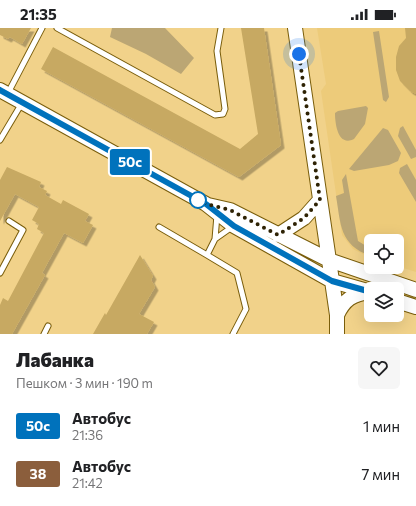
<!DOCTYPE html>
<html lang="ru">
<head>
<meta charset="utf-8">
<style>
	body { margin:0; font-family:Commissioner,sans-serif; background:#f6f6f6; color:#202124; height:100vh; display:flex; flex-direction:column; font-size:15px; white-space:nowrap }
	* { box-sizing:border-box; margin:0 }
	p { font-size:13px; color:#757577 }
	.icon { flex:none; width:22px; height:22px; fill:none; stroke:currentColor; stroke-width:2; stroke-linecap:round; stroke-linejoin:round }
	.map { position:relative; height:306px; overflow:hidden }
	.drawer { display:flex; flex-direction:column; background:#fff; flex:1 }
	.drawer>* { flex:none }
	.badge { padding:0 8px; border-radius:3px; font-size:14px; line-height:26px }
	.controls { position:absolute; left:364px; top:206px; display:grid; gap:8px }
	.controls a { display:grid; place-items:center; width:40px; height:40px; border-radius:6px; background:#fff; box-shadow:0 4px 16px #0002; font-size:20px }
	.you { position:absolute; width:20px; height:20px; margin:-10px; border:3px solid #fff; border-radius:50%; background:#1a73e8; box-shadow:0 0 0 6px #1a73e833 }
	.map>.badge { position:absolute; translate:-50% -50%; box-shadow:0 0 0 2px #fff }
	.round { display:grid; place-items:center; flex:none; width:42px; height:42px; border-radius:6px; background:#f6f6f6 }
	.head { display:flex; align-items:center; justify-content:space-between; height:68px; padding:0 16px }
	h1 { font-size:19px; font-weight:800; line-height:30px }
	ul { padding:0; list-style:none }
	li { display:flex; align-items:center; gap:12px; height:48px; padding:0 16px }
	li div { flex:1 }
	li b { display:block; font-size:15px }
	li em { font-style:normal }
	li .badge { min-width:44px; font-weight:700; text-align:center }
	.status { display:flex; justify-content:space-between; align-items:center; height:28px; padding:0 20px; background:#fff; direction:ltr }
	.status svg { height:11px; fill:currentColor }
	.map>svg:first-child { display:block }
	.built { fill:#edcb7a }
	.green { fill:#bba674 }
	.building { fill:#c7a962; filter:url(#shadow) }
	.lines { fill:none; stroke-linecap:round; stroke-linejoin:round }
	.lane-casing { stroke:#795d0b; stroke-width:7 }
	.secondary-casing { stroke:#795d0b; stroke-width:16 }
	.lane { stroke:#fff; stroke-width:5 }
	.secondary { stroke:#fff; stroke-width:14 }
	.line-casing { stroke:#fff; stroke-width:9 }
	.line { stroke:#0072bc; stroke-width:6 }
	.walk { stroke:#2e2204; stroke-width:4; stroke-dasharray:0 7.2 }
	.stop-dot { fill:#fff; stroke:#0072bc; stroke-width:2 }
</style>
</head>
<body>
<div class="status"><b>21:35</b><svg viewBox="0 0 49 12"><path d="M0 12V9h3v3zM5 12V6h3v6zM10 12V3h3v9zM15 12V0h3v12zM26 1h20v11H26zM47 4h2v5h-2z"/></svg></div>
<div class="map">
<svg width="416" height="306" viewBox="0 0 416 306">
	<defs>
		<filter id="shadow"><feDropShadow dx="3.5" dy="3.5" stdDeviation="0" flood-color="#0004"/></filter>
	</defs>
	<rect width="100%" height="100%" fill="#f1d28a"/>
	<!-- built -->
	<path class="built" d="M317,0h99v244l-19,-6v-25h-26v17l-18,-9 -11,-14 -21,-144 5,-7z"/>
	<!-- green -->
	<path class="green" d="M112,0h53l29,30 -13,16 -35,-20 -36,-17z
		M379,3l10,66 -3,5 -3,-2 -10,-68z
		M366,78l2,2 -3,16 -11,15c-16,8 -19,-15 -19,-26l3,-2z
		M403,98l13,24v7l-5,2 -13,-23 2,-8z
		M383,100l5,2 13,23 -3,8 -9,4 -35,6 -5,-2z
		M407,136l9,16v22l-17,-29 1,-5z
		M346,146l12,67 13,8v7c-32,-11 -30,-32 -35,-60l8,-3 -2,-13z"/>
	<!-- building -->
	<path class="building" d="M0,0h31l-9,16 -12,-7 -2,2 -8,-4z
		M241,0h23l17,117 -42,32 -198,-108 12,-22 187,102 18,-15z
		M405,0h11v66l-6,-3 -10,-10 -4,-11v-13l3,-11 7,-8z
		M7,139l34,15 -2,5 8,4 -2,4 16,9 2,-4 26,14 -4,7 8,4 -10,18 -19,-10 -22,40 3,2 -33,59h-12v-29l3,-7 5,3 36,-68 -7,-4 2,-5 -7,-4 7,-13 -24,-13 -15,27v-41z
		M140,227l13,21 -2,4 4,7 -16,27 15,8 -7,12h-54l12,-21 1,2z"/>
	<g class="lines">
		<!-- lane casing -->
		<g class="lane-casing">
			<path id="lane" d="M57,0l158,87 8,-1 2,-5 -8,-58 4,-23
				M8,65l34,-65
				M0,112l22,-37
				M217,187l-2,24 -8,16 30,18 9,36 -13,25
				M159,199l48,28
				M215,211l17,-12
				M0,245l23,-43 -14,-9
				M44,306l4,-8"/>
		</g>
		<!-- secondary casing -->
		<g class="secondary-casing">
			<path id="secondary" d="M295,0l42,287v19
				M0,62l206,114 28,22 98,55 39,11
				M208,177l22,5 99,50 87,30
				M278,207l26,-17 16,-18
				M397,273l19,6
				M337,287c7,-15 15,-21 33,-23"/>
		</g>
		<!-- lane -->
		<use href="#lane" class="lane"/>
		<!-- secondary -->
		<use href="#secondary" class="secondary"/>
	</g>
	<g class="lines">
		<!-- line casing -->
		<g class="line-casing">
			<path id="line" d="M0,62l206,114 28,22 98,55 39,11"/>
		</g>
		<!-- line -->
		<use href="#line" class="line"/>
		<!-- walk -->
		<path class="walk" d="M198,172l8,4 24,6 48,25 26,-17 16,-18 -21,-146"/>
	</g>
	<!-- markers -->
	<circle class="stop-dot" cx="198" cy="172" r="8"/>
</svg>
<div class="controls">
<a><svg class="icon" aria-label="locate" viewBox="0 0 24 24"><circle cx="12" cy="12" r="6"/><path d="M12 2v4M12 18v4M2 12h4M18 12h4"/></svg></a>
<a><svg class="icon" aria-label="layers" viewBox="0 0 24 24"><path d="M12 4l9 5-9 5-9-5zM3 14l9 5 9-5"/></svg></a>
</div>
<div class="you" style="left:299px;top:26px"></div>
<b class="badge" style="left:130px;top:134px;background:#0072bc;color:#fff">50с</b>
</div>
<section class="drawer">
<div class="head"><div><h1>Лабанка</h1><p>Пешком · 3 мин · 190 m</p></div><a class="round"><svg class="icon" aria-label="heart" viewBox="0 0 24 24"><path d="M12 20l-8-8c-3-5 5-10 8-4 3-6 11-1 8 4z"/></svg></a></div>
<ul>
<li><span class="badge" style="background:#0072bc;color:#fff">50с</span><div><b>Автобус</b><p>21:36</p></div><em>1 мин</em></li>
<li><span class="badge" style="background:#8b5e3c;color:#fff">38</span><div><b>Автобус</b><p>21:42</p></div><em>7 мин</em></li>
</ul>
</section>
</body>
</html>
